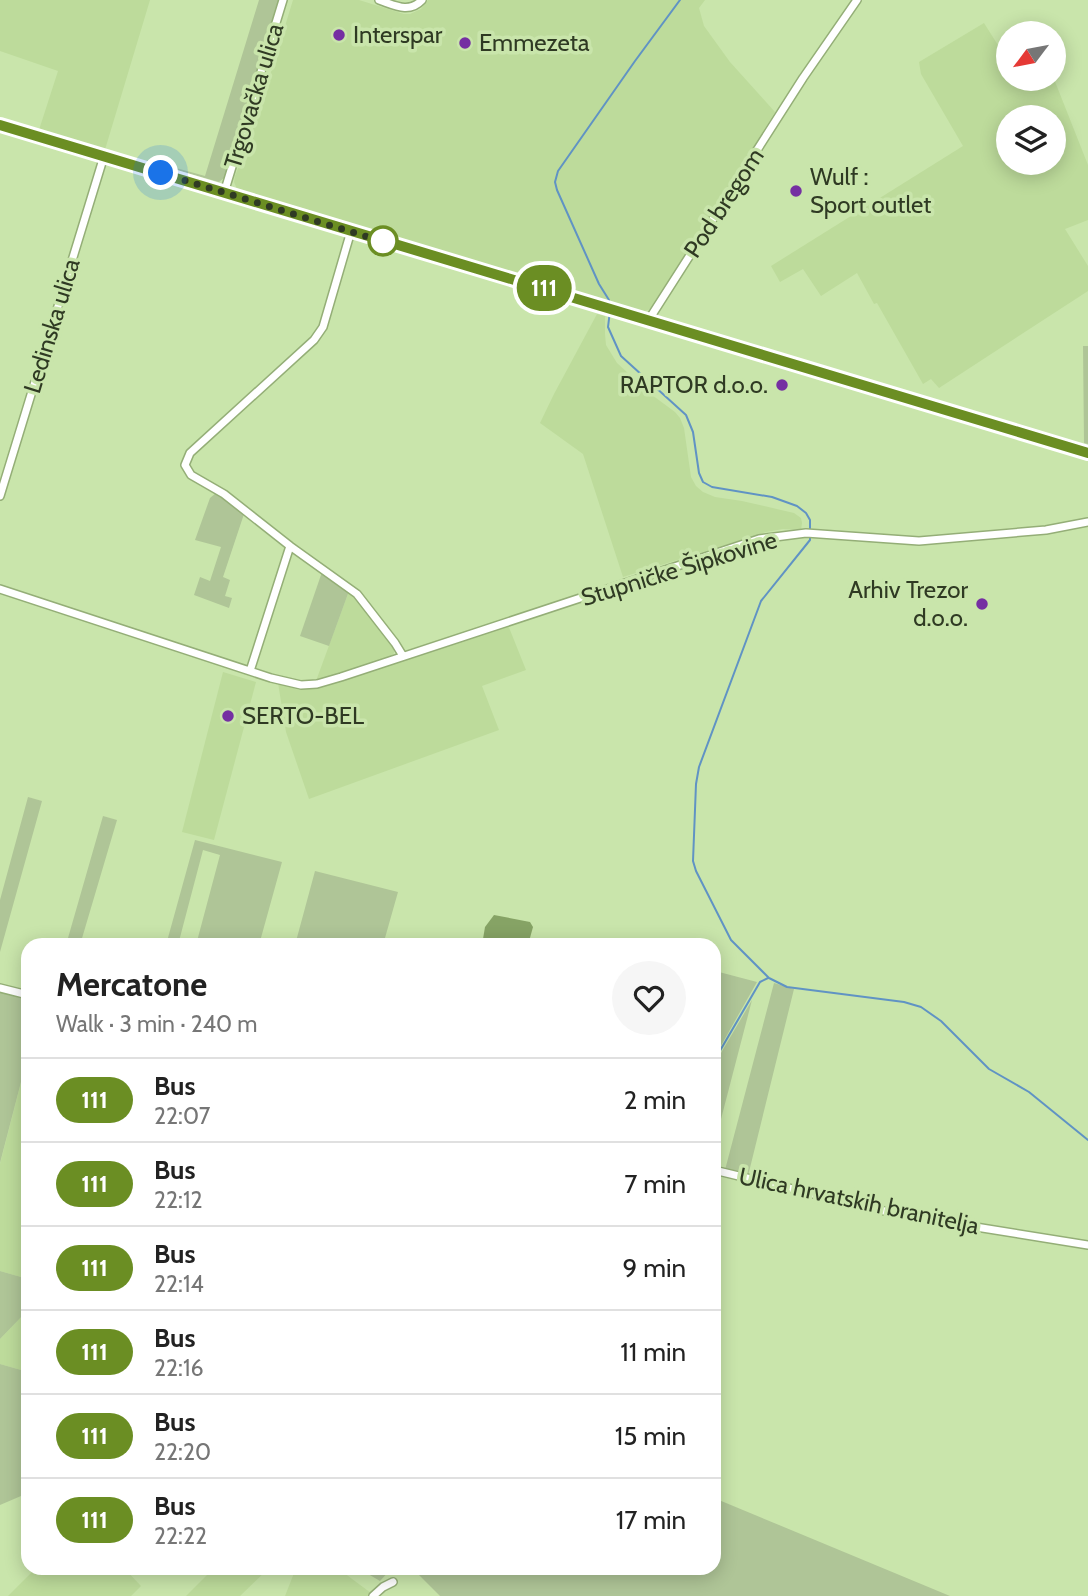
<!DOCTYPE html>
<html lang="en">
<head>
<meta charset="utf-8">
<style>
	body { margin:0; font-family:Cabin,sans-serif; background:#f6f6f6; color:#222; height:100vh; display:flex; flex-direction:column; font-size:26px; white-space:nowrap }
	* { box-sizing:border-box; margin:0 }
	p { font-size:23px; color:#767676 }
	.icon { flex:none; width:38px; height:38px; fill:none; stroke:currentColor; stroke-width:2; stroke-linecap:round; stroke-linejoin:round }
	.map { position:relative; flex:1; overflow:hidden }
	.side { position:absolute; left:21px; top:938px; width:700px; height:637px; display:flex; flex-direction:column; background:#fff; border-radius:21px; box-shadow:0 4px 18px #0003 }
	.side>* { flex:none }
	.badge { padding:0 14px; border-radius:23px; font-size:24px; line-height:46px }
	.needle { width:46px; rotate:238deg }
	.buttons { position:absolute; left:996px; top:21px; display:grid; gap:14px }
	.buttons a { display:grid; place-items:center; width:70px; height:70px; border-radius:50%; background:#fff; box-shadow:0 4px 18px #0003; font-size:35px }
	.you { position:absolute; width:35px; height:35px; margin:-18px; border:5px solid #fff; border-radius:50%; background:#1a73e8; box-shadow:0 0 0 10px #1a73e833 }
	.map>.badge { position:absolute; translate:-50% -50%; box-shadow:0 0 0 4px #fff }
	.round { display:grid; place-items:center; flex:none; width:74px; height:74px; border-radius:37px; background:#f6f6f6 }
	.overview { display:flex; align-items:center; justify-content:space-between; height:119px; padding:0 35px }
	h1 { font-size:33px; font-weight:800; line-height:52px }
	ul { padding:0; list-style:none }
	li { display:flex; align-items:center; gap:21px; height:84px; padding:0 35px; border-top:2px solid #e0e0e0 }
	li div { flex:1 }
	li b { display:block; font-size:26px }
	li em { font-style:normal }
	li .badge { min-width:77px; font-weight:700; text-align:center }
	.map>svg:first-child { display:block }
	.built { fill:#bddb9b; fill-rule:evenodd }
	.green { fill:#afc597 }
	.forest { fill:#86a365 }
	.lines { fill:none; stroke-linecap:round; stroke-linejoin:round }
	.stream { stroke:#6093c4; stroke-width:2 }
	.minor-casing { stroke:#94ae77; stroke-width:10 }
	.minor { stroke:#fff; stroke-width:7 }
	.line-casing { stroke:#fff; stroke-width:16 }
	.line { stroke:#6b8e23; stroke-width:10 }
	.walk { stroke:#2f3a23; stroke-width:7; stroke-dasharray:0 12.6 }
	.poi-dot { fill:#752fa2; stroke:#c9e5ab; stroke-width:2.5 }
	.stop-dot { fill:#fff; stroke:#6b8e23; stroke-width:3.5 }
	.labels { text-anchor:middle; stroke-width:7; stroke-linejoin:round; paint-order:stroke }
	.poi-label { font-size:24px; fill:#2f3a23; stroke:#c9e5ab; text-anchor:start }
	.street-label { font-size:24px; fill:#2f3a23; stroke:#c9e5ab }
</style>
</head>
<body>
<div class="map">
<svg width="1088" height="1596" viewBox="0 0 1088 1596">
	<rect width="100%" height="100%" fill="#c9e5ab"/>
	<!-- built -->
	<path class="built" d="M0,0h150l-46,153 -66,-20 20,-62 -58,-20z
		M293,0h66l45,14h6l11,-5 7,-9h277l-6,8 5,18 26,36 45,50 -123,196 -4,2 -10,3 -187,-56 -85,-28 -34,-8 -26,-12 -29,-5 -34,-11 -6,-4 -3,-7 1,-6 21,-55z
		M984,23l24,38v18h12l2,3 32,-3 34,86v55l-23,9 23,37v25l-149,97 -8,-9 -8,5 -46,-81 -3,1 -17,-31 -36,23 -18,-27 -23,13 -9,-16 192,-120 -42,-72 -2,-12zM1008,117h46v46h-46z
		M597,314l8,2v18l1,11 11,18 35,32 23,17 5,6 4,10 7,49 5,9 7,6 12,5 27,4 52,12 7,5 1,5 -1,7 -18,-1 -17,3 -143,45 -40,-123 -43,-31 14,-29z
		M349,591l13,12 32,45v5l-3,3 -75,25z
		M508,625l18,45 -44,16 17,44 -190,69 -23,-67 -8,-49 21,7 32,-6z
		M223,672l33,10 -42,158 -32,-8z
		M28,1055v224l-28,-8v-107z
		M28,1310v62l-28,-8v-25z
		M36,1568h88l17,18 -10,10h-123z
		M214,1568h55l-29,28h-54z
		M296,1568h39l5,2 31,23 -2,3h-84z"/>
	<!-- green -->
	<path class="green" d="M259,0h21l-56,178 -5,4 -71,-20 -1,-2 58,16z
		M1083,346h5v98l-4,-1z
		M216,493h2l26,21 -21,63 7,3 -5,16 7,2 -3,10 -35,-13 6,-18 10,4 11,-34 -26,-7 15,-42z
		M322,572l27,19 -20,55 -29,-10z
		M28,797l14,4 -42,151v-52z
		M103,816l14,4 -37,125h-14z
		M195,840l87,22 -23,83h-63l24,-90 -17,-5 -25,95h-12z
		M315,871l83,21 -15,53h-88z
		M719,972l38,10 -43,76v-73z
		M774,983l20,6 -46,187 -23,-6z
		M0,991l28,7v57l-28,108z
		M752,1000l-38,146v-81z
		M0,1271l28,8v31l-28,29z
		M0,1364l28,8v121l-28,12z
		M714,1498l236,98h-510l-28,-28h302z
		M358,1568h34l-12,13z"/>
	<!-- forest -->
	<path class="forest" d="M494,915l36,7 3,5 -5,18h-46l3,-18z"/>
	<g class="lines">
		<!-- stream -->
		<path class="stream" d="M609,305v-5l-10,-16 -42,-94 -2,-8 3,-11 77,-110 45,-61
			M610,311l-2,16 13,29 65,59 7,17 6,41 4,9 9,5 60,10 25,9 9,7 4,7v11
			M810,537v3l-49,61 -62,166 -3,17 -3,77 3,10 35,69 38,38 18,9 117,15 17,5 20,14 48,48 40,23 59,48
			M714,1061l46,-79 8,-4"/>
		<!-- minor casing -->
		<g class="minor-casing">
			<path id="minor" d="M379,0c15,5 30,14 43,0
				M0,125l1088,328
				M224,193l59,-193
				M648,321l155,-243 54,-78
				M0,496l104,-340
				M290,546l-66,-52 -33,-19 -6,-10 5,-12 124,-113 9,-13 28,-96
				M0,589l271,89 30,7 16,-1 24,-7 418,-138 47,-6 113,8 127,-11 42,-8
				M250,671l40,-125 67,48 38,49 8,13
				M0,988l28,7
				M714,1170l187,45 187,30
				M373,1596l10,-9 10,-5"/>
		</g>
		<!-- minor -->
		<use href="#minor" class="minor"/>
	</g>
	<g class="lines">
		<!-- line casing -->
		<g class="line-casing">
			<path id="line" d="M0,125l1088,328"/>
		</g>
		<!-- line -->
		<use href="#line" class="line"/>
		<!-- walk -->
		<path class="walk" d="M161,173l223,69 -1,-1"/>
	</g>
	<!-- markers -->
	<g class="poi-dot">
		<circle cx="339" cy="35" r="7"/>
		<circle cx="465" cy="43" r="7"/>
		<circle cx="796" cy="191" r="7"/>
		<circle cx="782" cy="385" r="7"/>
		<circle cx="982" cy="604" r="7"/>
		<circle cx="228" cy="716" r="7"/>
	</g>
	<circle class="stop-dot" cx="383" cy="241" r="14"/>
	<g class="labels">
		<!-- poi labels -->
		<g class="poi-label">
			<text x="353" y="43">Interspar</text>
			<text x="479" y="51">Emmezeta</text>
			<text x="810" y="185">Wulf :<tspan x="810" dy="28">Sport outlet</tspan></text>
			<text x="768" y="393" text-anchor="end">RAPTOR d.o.o.</text>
			<text x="968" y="598" text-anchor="end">Arhiv Trezor<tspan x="968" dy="28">d.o.o.</tspan></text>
			<text x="242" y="724">SERTO-BEL</text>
		</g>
		<!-- street labels -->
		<g class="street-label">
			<text transform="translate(254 96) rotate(-73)" y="8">Trgovačka ulica</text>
			<text transform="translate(724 203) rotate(-57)" y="8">Pod bregom</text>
			<text transform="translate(52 326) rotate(-73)" y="8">Ledinska ulica</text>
			<text transform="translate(679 569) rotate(-17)" y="8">Stupničke Šipkovine</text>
			<text transform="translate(859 1201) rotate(12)" y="8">Ulica hrvatskih branitelja</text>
		</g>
	</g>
</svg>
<div class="buttons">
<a><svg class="needle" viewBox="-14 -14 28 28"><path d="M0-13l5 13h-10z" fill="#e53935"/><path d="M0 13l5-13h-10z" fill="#767676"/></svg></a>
<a><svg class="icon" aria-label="layers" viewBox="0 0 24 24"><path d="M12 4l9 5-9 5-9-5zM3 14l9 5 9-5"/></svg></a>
</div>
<div class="you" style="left:161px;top:173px"></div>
<b class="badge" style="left:544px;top:288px;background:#6b8e23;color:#fff">111</b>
<section class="side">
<div class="overview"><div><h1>Mercatone</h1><p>Walk · 3 min · 240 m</p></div><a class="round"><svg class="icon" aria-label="heart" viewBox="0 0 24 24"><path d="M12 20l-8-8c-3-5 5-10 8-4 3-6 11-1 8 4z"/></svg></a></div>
<ul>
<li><span class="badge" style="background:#6b8e23;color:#fff">111</span><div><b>Bus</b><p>22:07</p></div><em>2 min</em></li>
<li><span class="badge" style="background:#6b8e23;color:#fff">111</span><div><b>Bus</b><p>22:12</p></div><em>7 min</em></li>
<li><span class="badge" style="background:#6b8e23;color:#fff">111</span><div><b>Bus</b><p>22:14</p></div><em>9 min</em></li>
<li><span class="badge" style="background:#6b8e23;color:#fff">111</span><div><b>Bus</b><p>22:16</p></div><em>11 min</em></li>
<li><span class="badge" style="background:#6b8e23;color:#fff">111</span><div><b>Bus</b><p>22:20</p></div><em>15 min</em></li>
<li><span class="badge" style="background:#6b8e23;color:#fff">111</span><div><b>Bus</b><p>22:22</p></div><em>17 min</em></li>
</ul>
</section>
</div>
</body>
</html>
